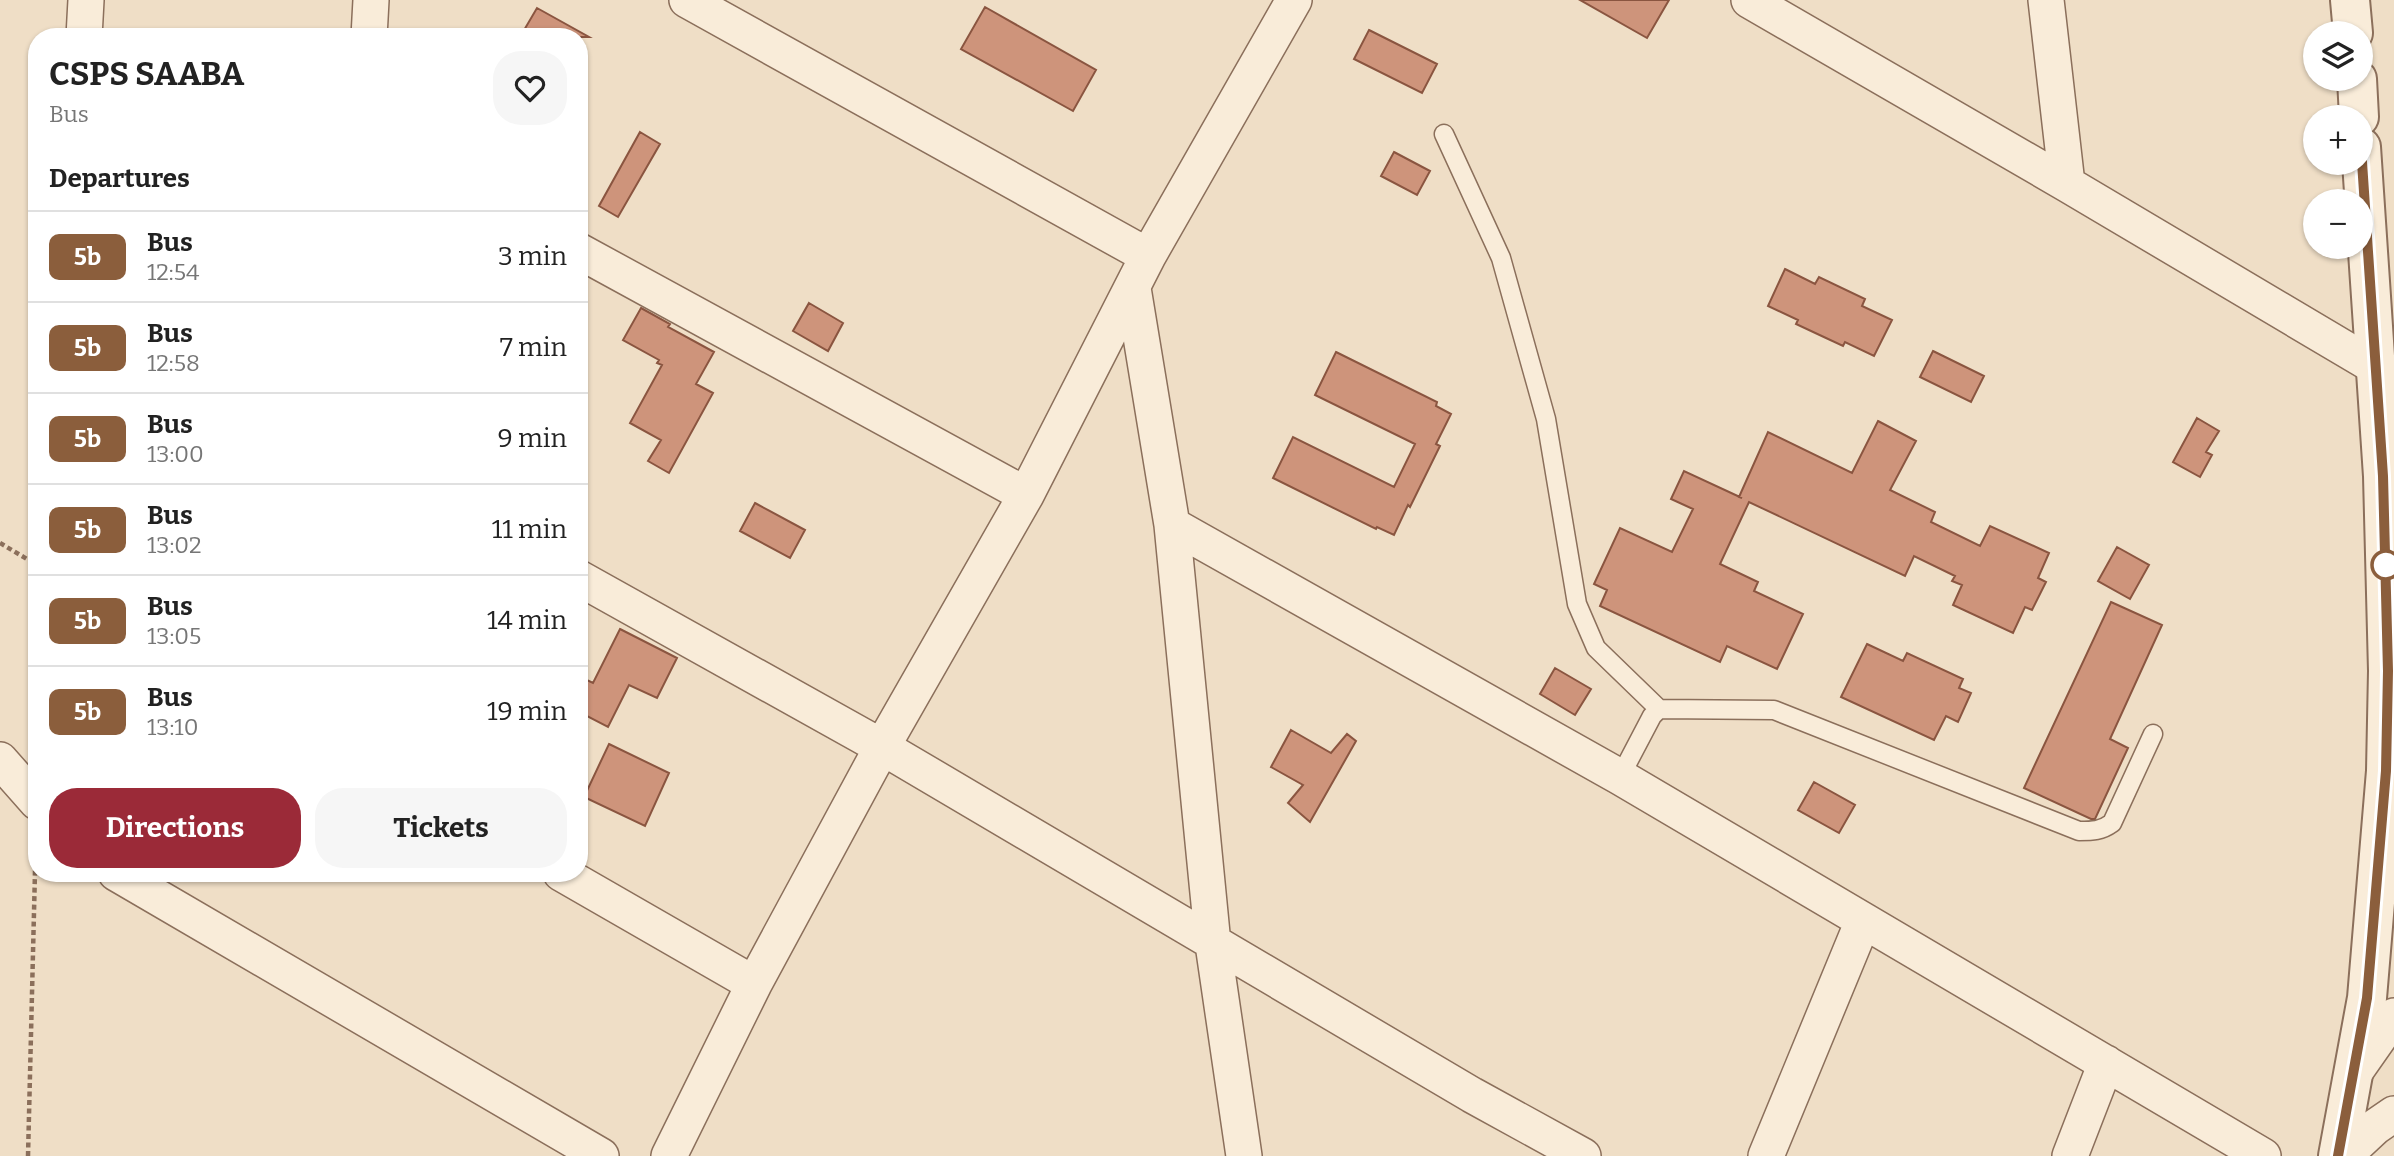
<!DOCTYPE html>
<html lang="en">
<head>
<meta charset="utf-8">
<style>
	body { margin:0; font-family:Bitter,serif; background:#f6f6f6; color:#222; height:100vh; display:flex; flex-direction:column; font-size:26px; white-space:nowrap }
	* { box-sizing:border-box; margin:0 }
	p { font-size:23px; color:#767676 }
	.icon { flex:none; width:38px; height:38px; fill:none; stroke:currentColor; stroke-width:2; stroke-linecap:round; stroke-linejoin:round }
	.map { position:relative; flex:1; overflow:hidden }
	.sheet { position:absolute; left:28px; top:28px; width:560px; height:854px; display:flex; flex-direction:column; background:#fff; border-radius:28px; box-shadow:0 2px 5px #0004 }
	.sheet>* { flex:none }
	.badge { padding:0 14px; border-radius:10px; font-size:24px; line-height:46px }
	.fabs { position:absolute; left:2303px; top:21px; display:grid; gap:14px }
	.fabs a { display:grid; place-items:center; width:70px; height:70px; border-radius:50%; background:#fff; box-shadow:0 2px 5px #0004; font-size:35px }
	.map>.badge { position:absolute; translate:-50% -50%; box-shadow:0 0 0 4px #fff }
	h2 { padding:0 21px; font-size:26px; line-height:63px }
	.round { display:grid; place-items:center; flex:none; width:74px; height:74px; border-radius:28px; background:#f6f6f6 }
	.head { display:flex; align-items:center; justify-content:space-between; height:119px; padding:0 21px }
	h1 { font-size:33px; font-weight:700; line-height:52px }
	.action { display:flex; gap:14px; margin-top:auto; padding:14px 21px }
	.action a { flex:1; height:80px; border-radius:28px; background:#9b2a38; color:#fff; font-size:28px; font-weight:700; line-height:80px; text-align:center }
	.action a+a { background:#f6f6f6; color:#222 }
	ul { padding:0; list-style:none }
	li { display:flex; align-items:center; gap:21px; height:91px; padding:0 21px; border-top:2px solid #e0e0e0 }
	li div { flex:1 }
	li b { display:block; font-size:26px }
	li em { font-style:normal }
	li .badge { min-width:77px; font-weight:700; text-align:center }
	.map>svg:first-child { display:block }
	.building { fill:#ce947b; stroke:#8a5540; stroke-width:2 }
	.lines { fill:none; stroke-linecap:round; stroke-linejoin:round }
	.service-casing { stroke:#8b6f5b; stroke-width:21 }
	.minor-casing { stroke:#8b6f5b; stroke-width:38 }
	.tertiary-casing { stroke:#8b6f5b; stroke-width:42 }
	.path { stroke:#8b6f5b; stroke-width:4.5; stroke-dasharray:5 3.5; stroke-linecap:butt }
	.service { stroke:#f9ecd9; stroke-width:18 }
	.minor { stroke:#f9ecd9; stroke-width:35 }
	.tertiary { stroke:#f9ecd9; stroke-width:38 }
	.line-casing { stroke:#fff; stroke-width:16 }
	.line { stroke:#8b5e3c; stroke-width:10 }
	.stop-dot { fill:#fff; stroke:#8b5e3c; stroke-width:3.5 }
</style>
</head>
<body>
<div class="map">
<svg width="2394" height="1156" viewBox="0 0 2394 1156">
	<rect width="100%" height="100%" fill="#efdec6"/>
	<!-- building -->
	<path class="building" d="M1580,0h89l-22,38z
		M985,7l111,63 -23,41 -112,-62z
		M537,8l52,29h-69z
		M1369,30l68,34 -15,29 -68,-34z
		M640,132l20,12 -42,73 -19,-11z
		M1394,152l36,19 -13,24 -36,-19z
		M1785,269l30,15 4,-7 46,22 -3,7 30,14 -18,36 -29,-14 -2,4 -17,-8 -30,-14 2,-4 -30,-14z
		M809,303l34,20 -15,28 -35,-20z
		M641,308l29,16 -2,3 46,25 -18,32 17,9 -44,80 -21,-12 13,-21 -31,-17 32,-58 -5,-2 2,-3 -36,-20z
		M1933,351l51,25 -13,26 -51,-25z
		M1336,352l101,50 -1,4 15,8 -15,30 4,2 -30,61 -2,-2 -14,30 -17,-8 -1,2 -103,-51 20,-41 101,50 21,-43 -100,-49z
		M2197,418l22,13 -13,21 6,3 -12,22 -27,-15z
		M1878,421l38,20 -26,49 45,22 -4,10 49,24 10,-20 59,27 -11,25 8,4 -14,28 -7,-3 -12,26 -60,-28 9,-20 -10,-4 3,-5 -41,-20 -9,20 -156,-74 -29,62 38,18 -4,9 49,23 -26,55 -50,-23 -7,16 -120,-56 7,-16 -13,-6 26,-56 52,24 21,-43 -22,-10 13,-28 58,27 -3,-1 29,-65 84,41z
		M755,503l50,27 -15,28 -50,-27z
		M2117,547l32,18 -19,34 -32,-18z
		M2111,602l51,23 -52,114 18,9 -33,71h-4l-67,-31z
		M620,629l57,29 -20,40 -28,-13 -21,42 -29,-15v-17l8,-15 6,3z
		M1867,644l36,17 4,-8 56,26 -4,9 12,5 -13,29 -12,-6 -12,24 -93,-43z
		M1555,668l36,21 -16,26 -35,-21z
		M1291,730l40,23 16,-19 9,7 -46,81 -22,-19 15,-18 -32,-18z
		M609,744l60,29 -24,53 -61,-29z
		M1814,782l41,23 -16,28 -41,-23z"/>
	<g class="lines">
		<!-- service casing -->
		<g class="service-casing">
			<path id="service" d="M1444,134l57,124 45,161 31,185 19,44 63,61
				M1620,777l32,-61 7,-7 115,1 305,121c14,0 22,0 33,-8l41,-89"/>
		</g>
		<!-- minor casing -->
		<g class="minor-casing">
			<path id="minor" d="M687,0l461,256
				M1749,0l318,184 307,182
				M2046,0l21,184
				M84,37l2,-37
				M369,37l2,-37
				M579,251l447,244
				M1133,288l39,237 41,419 31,212
				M1172,525l448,252 643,379
				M579,578l303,169 590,348 111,61
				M0,760l37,42
				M116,873l485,283
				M561,873l193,111
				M2352,1076l42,-60
				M669,1156l85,-172 128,-237 144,-252 122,-239 146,-256
				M1766,1156l97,-235
				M2070,1156l36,-93
				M2344,1156l31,-29 19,-13"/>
		</g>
		<!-- tertiary casing -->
		<g class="tertiary-casing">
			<path id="tertiary" d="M2350,0l3,33
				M2357,79l2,38
				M2338,1156l29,-158 19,-227 2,-100 -5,-195 -22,-329"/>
		</g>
		<!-- path -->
		<path class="path" d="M0,543l37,22
			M28,1156l8,-325"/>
		<!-- service -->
		<use href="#service" class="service"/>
		<!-- minor -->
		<use href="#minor" class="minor"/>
		<!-- tertiary -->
		<use href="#tertiary" class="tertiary"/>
	</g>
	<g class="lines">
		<!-- line casing -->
		<g class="line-casing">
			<path id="line" d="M2338,1156l29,-158 19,-227 2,-100 -5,-195 -22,-329"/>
		</g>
		<!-- line -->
		<use href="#line" class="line"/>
	</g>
	<!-- markers -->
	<circle class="stop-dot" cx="2386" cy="565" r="14"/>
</svg>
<div class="fabs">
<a><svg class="icon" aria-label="layers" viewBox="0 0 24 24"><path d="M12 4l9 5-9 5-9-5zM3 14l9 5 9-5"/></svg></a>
<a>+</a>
<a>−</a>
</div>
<section class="sheet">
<div class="head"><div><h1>CSPS SAABA</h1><p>Bus</p></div><a class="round"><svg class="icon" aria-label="heart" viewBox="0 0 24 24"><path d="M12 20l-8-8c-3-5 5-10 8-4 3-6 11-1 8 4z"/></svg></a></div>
<h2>Departures</h2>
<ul>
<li><span class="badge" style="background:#8b5e3c;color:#fff">5b</span><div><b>Bus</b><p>12:54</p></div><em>3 min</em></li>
<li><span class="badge" style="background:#8b5e3c;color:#fff">5b</span><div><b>Bus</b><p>12:58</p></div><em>7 min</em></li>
<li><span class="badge" style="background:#8b5e3c;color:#fff">5b</span><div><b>Bus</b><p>13:00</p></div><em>9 min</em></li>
<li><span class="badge" style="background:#8b5e3c;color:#fff">5b</span><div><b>Bus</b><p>13:02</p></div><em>11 min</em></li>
<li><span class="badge" style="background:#8b5e3c;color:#fff">5b</span><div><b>Bus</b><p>13:05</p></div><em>14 min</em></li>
<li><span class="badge" style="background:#8b5e3c;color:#fff">5b</span><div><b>Bus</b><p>13:10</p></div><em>19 min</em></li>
</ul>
<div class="action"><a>Directions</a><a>Tickets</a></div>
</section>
</div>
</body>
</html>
